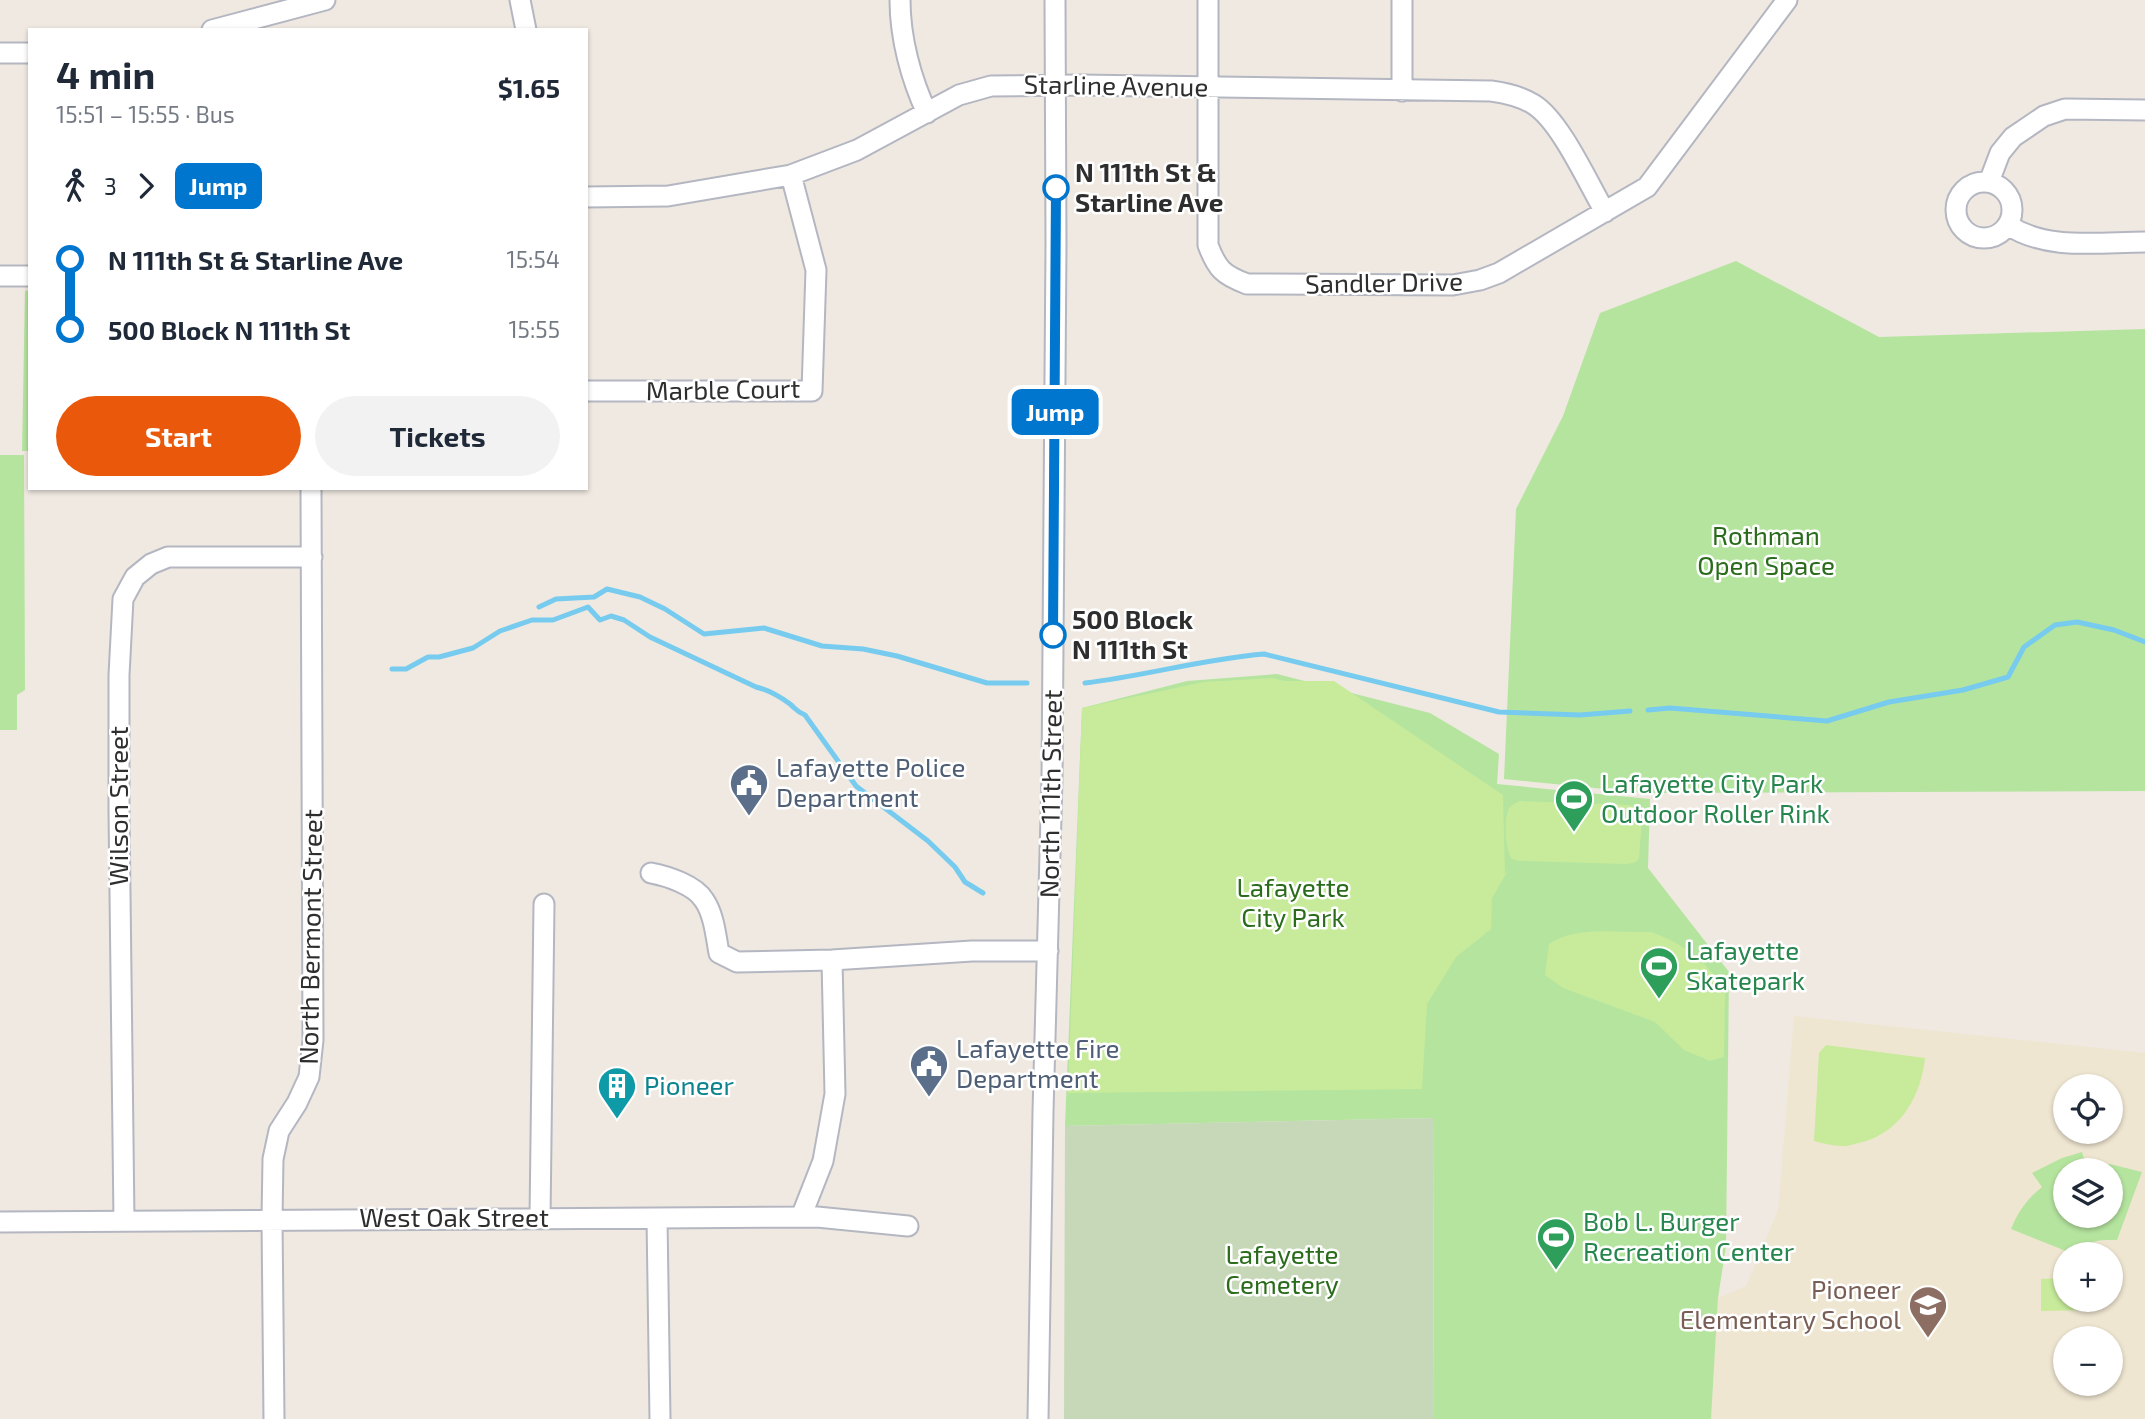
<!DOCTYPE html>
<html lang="en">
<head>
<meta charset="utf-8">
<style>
	body { margin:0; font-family:"Exo 2",sans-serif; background:#f2f2f3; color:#1f2937; height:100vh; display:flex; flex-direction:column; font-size:26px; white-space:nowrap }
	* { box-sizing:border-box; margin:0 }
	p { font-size:23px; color:#747a83 }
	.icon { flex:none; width:38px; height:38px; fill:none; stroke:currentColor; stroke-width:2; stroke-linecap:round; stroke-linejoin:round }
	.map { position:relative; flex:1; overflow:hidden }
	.sheet { position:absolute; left:28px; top:28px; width:560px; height:462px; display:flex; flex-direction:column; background:#fff; border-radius:0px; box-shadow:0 2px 5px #0004 }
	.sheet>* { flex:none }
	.badge { padding:0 14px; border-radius:10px; font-size:24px; line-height:46px }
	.fabs { position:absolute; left:2053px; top:1074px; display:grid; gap:14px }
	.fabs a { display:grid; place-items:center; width:70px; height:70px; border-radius:50%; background:#fff; box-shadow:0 2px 5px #0004; font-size:35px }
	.map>.badge { position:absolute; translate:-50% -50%; box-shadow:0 0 0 4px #fff }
	.legs { display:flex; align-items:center; gap:10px; height:77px; padding:0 28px; font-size:23px }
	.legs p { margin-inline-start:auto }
	.head { display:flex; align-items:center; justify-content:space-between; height:119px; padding:0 28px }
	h1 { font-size:38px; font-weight:700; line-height:52px }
	.cta { display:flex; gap:14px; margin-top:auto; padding:14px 28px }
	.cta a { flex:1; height:80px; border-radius:42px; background:#ea580c; color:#fff; font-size:28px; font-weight:700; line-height:80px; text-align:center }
	.cta a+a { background:#f2f2f3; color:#1f2937 }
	ul { padding:0 28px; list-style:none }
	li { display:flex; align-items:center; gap:24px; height:70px; font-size:26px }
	li i { display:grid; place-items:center; width:10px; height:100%; margin:0 9px; background:currentColor }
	li i::after { content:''; width:18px; height:18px; margin:-9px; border:5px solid; border-radius:50%; background:#fff }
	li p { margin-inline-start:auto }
	li:first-child i { background:linear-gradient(#0000 50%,currentColor 0) }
	li:last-child i { background:linear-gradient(currentColor 50%,#0000 0) }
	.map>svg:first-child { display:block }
	.education { fill:#efe6d1; fill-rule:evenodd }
	.green { fill:#b5e49f; fill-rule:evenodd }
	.cemetery { fill:#c7d8b8 }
	.pitch { fill:#c7eb9b }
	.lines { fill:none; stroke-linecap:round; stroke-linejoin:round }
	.stream { stroke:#77cbee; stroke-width:5 }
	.street-casing { stroke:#b4b7c1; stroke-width:23 }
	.street { stroke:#fff; stroke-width:19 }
	.line-1-casing { stroke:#fff; stroke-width:16 }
	.line-1 { stroke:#0076ce; stroke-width:10 }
	.stop-1-dot { fill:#fff; stroke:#0076ce; stroke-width:3.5 }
	.labels { text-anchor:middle; stroke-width:5; stroke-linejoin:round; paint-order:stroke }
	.street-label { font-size:26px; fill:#2e2e2e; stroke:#fff }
	.stop-label { font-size:26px; font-weight:bold; fill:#2e2e2e; stroke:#fff; text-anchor:start }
	.park-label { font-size:26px; fill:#2b6c1c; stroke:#fff }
	.service-label { font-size:26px; fill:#4e5e75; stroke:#fff; text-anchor:start }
	.leisure-label { font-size:26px; fill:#27864d; stroke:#fff; text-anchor:start }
	.culture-label { font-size:26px; fill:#0d838f; stroke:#fff; text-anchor:start }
	.education-label { font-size:26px; fill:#785e54; stroke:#fff; text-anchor:end }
</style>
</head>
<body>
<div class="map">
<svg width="2145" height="1419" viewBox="0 0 2145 1419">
	<rect width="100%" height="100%" fill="#efe9e1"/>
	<!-- education -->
	<path class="education" d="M1794,1016l351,37v366h-434l7,-121 28,-12 32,-76zM2065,1087h45v45h-45zM2065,1171h45v45h-45zM2065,1255h45v45h-45zM2065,1339h45v45h-45z"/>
	<!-- green -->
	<path class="green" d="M1736,261l143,76 266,-8v462l-500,2 -141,-14 12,-270 47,-93 37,-103z
		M30,290v161h-8l3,-160z
		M0,455h24l1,235 -8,5v35h-17z
		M1277,674l153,39 69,41 -2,30 153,15 -2,69 81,104 -3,274 -8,52 -7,121h-277l-1,-301 -368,8 17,-418 105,-27z
		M2082,1152l4,13 24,-1 32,8 -25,68c-17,0 -29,-1 -38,15h-3l-65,-26c7,-17 16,-30 31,-42l-10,-14 30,-15zM2065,1171h45v45h-45z"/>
	<!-- cemetery -->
	<path class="cemetery" d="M1433,1118l1,301h-370l1,-293z"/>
	<!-- pitch -->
	<path class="pitch" d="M1272,678l13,3h49l169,114 2,79 4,-5 -17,29 -1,31 -35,28 -29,47 -5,85 -354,4 14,-385 122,-26z
		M1520,801l109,4c8,3 12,5 13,13l-3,41 -5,4 -9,1 -105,-3 -8,-2c-7,-9 -9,-43 -2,-52 3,-3 6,-4 10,-6z
		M1651,932c34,12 50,28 74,54l-1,71 -14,4 -26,-11 -29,-28 -92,-34 -18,-13 4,-31c27,-19 70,-11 102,-12z
		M1826,1045l99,13c-4,37 -23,73 -62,84 -7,1 -15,5 -22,4 -9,0 -18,-3 -27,-5l5,-88z
		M2065,1278v22h28v10l-52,1v-32z"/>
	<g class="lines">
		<!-- stream -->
		<path class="stream" d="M539,607l17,-8 38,-2 13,-8 33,8 25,12 39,25 60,-6 58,18 41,3 34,7 90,27h40
			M392,669h14l22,-12h11l34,-9 27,-17 32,-11h21l35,-13 12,13 11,-4 13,4 26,17 106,50c13,3 23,9 34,17 6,5 7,8 15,11l51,71 72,55 27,26 10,15 18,11
			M1085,683c60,-7 118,-24 179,-29l235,58 81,3 50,-4
			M1648,710l22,-2 157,13 62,-19 74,-12 45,-13 16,-30 31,-22 22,-3 37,8 31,12"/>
		<!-- street casing -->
		<g class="street-casing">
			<path id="street" d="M520,0l6,30
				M900,0c0,38 11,79 27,113
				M1208,0v245c9,24 15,30 39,39l206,1 27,-5 19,-7 148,-86 140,-187
				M1402,0v91
				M212,30l113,-30
				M0,53h30
				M1956 210a28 28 0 1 1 56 0a28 28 0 1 1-56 0Z
				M1989,182l11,-29 13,-16 31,-21 21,-7 80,1
				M586,197l82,-1 123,-21 66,-25 102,-55 32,-9 88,-1 412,6c15,2 29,5 42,13 27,16 55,79 72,108
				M2008,225c39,26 92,17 137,17
				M0,276h30
				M586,391h226l4,-121 -25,-95
				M651,873c16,3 44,12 53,27 10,14 12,37 15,53l18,9 95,-2 140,-9h76
				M801,1217l22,-56 12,-67 -3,-134
				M540,1218l4,-314
				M657,1218l3,201
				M124,1221l-5,-410v-136l4,-76 12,-22 16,-13 17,-7h144
				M0,1222l817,-5 91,9
				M274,1419l-2,-200 1,-60 6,-28 18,-28 12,-26 4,-37 -2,-552
				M1038,1419l5,-307 9,-333 4,-535 -1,-244"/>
		</g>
		<!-- street -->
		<use href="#street" class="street"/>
	</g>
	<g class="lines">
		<!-- line-1 casing -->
		<g class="line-1-casing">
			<path id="line-1" d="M1053,635l3,-447"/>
		</g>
		<!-- line-1 -->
		<use href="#line-1" class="line-1"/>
	</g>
	<!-- icons -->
	<defs>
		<g id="civic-pin" transform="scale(2.0125)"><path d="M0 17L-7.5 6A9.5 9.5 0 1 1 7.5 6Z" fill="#5c6f8a" stroke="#fff"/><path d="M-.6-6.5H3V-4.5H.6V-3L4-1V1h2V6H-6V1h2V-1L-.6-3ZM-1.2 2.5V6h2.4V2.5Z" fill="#fff"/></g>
		<g id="stadium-pin" transform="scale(2.0125)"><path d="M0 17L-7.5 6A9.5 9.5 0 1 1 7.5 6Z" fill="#2e9e5b" stroke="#fff"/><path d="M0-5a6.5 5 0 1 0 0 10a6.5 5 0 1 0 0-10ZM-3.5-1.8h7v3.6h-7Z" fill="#fff"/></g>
		<g id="building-pin" transform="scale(2.0125)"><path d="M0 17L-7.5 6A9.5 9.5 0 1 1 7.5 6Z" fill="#0f9aa8" stroke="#fff"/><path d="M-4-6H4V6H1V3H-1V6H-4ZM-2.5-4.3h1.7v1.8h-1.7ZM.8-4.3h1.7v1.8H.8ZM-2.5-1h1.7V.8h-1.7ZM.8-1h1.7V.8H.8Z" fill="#fff"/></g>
		<g id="school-pin" transform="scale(2.0125)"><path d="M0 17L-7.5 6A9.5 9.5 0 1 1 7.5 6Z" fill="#8d6e63" stroke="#fff"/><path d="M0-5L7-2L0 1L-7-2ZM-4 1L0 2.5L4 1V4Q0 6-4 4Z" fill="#fff"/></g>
	</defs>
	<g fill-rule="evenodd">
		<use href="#civic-pin" x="749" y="783"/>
		<use href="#stadium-pin" x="1574" y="799"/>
		<use href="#stadium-pin" x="1659" y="966"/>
		<use href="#civic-pin" x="929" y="1064"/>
		<use href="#building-pin" x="617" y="1086"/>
		<use href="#stadium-pin" x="1556" y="1237"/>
		<use href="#school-pin" x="1928" y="1305"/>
	</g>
	<!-- markers -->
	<g class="stop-1-dot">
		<circle cx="1056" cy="188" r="12"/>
		<circle cx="1053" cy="635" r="12"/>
	</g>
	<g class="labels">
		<!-- street labels -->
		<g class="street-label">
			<text transform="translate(1116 86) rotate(1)" y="9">Starline Avenue</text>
			<text transform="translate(1384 283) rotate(-1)" y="9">Sandler Drive</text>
			<text transform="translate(723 390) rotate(-1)" y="9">Marble Court</text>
			<text transform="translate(1051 794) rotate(-89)" y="9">North 111th Street</text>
			<text transform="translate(119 806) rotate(-90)" y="9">Wilson Street</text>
			<text transform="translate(311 937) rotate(-89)" y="9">North Bermont Street</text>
			<text x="454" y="1227">West Oak Street</text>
		</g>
		<!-- stop labels -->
		<g class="stop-label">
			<text x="1075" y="182">N 111th St &amp;<tspan x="1075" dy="30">Starline Ave</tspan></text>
			<text x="1072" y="629">500 Block<tspan x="1072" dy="30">N 111th St</tspan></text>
		</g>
		<!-- park labels -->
		<g class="park-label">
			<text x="1766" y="545">Rothman<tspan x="1766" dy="30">Open Space</tspan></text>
			<text x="1293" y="897">Lafayette<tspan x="1293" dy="30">City Park</tspan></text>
			<text x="1282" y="1264">Lafayette<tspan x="1282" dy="30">Cemetery</tspan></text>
		</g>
		<!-- service labels -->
		<g class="service-label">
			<text x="776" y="777">Lafayette Police<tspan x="776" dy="30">Department</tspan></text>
			<text x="956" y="1058">Lafayette Fire<tspan x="956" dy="30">Department</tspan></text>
		</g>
		<!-- leisure labels -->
		<g class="leisure-label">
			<text x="1601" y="793">Lafayette City Park<tspan x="1601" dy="30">Outdoor Roller Rink</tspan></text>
			<text x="1686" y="960">Lafayette<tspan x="1686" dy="30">Skatepark</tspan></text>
			<text x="1583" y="1231">Bob L. Burger<tspan x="1583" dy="30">Recreation Center</tspan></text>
		</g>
		<!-- culture labels -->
		<g class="culture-label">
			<text x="644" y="1095">Pioneer</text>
		</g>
		<!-- education labels -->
		<g class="education-label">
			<text x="1901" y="1299">Pioneer<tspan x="1901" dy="30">Elementary School</tspan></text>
		</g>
	</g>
</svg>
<div class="fabs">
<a><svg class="icon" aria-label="locate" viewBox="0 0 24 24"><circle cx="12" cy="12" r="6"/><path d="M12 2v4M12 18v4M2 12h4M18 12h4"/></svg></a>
<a><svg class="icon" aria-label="layers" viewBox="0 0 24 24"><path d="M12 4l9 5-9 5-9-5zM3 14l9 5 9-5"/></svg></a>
<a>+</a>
<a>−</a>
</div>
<b class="badge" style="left:1055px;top:412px;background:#0076ce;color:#fff">Jump</b>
<section class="sheet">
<div class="head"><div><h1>4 min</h1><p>15:51 – 15:55 · Bus</p></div><b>$1.65</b></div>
<div class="legs"><svg class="icon" aria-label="walk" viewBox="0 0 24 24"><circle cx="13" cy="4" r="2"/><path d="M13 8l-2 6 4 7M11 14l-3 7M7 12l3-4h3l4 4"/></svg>3<svg class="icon" aria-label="forward" viewBox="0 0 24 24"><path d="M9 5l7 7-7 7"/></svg><b class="badge" style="background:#0076ce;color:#fff">Jump</b></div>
<ul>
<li><i style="color:#0076ce"></i><b>N 111th St &amp; Starline Ave</b><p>15:54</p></li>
<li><i style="color:#0076ce"></i><b>500 Block N 111th St</b><p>15:55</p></li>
</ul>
<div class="cta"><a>Start</a><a>Tickets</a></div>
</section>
</div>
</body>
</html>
